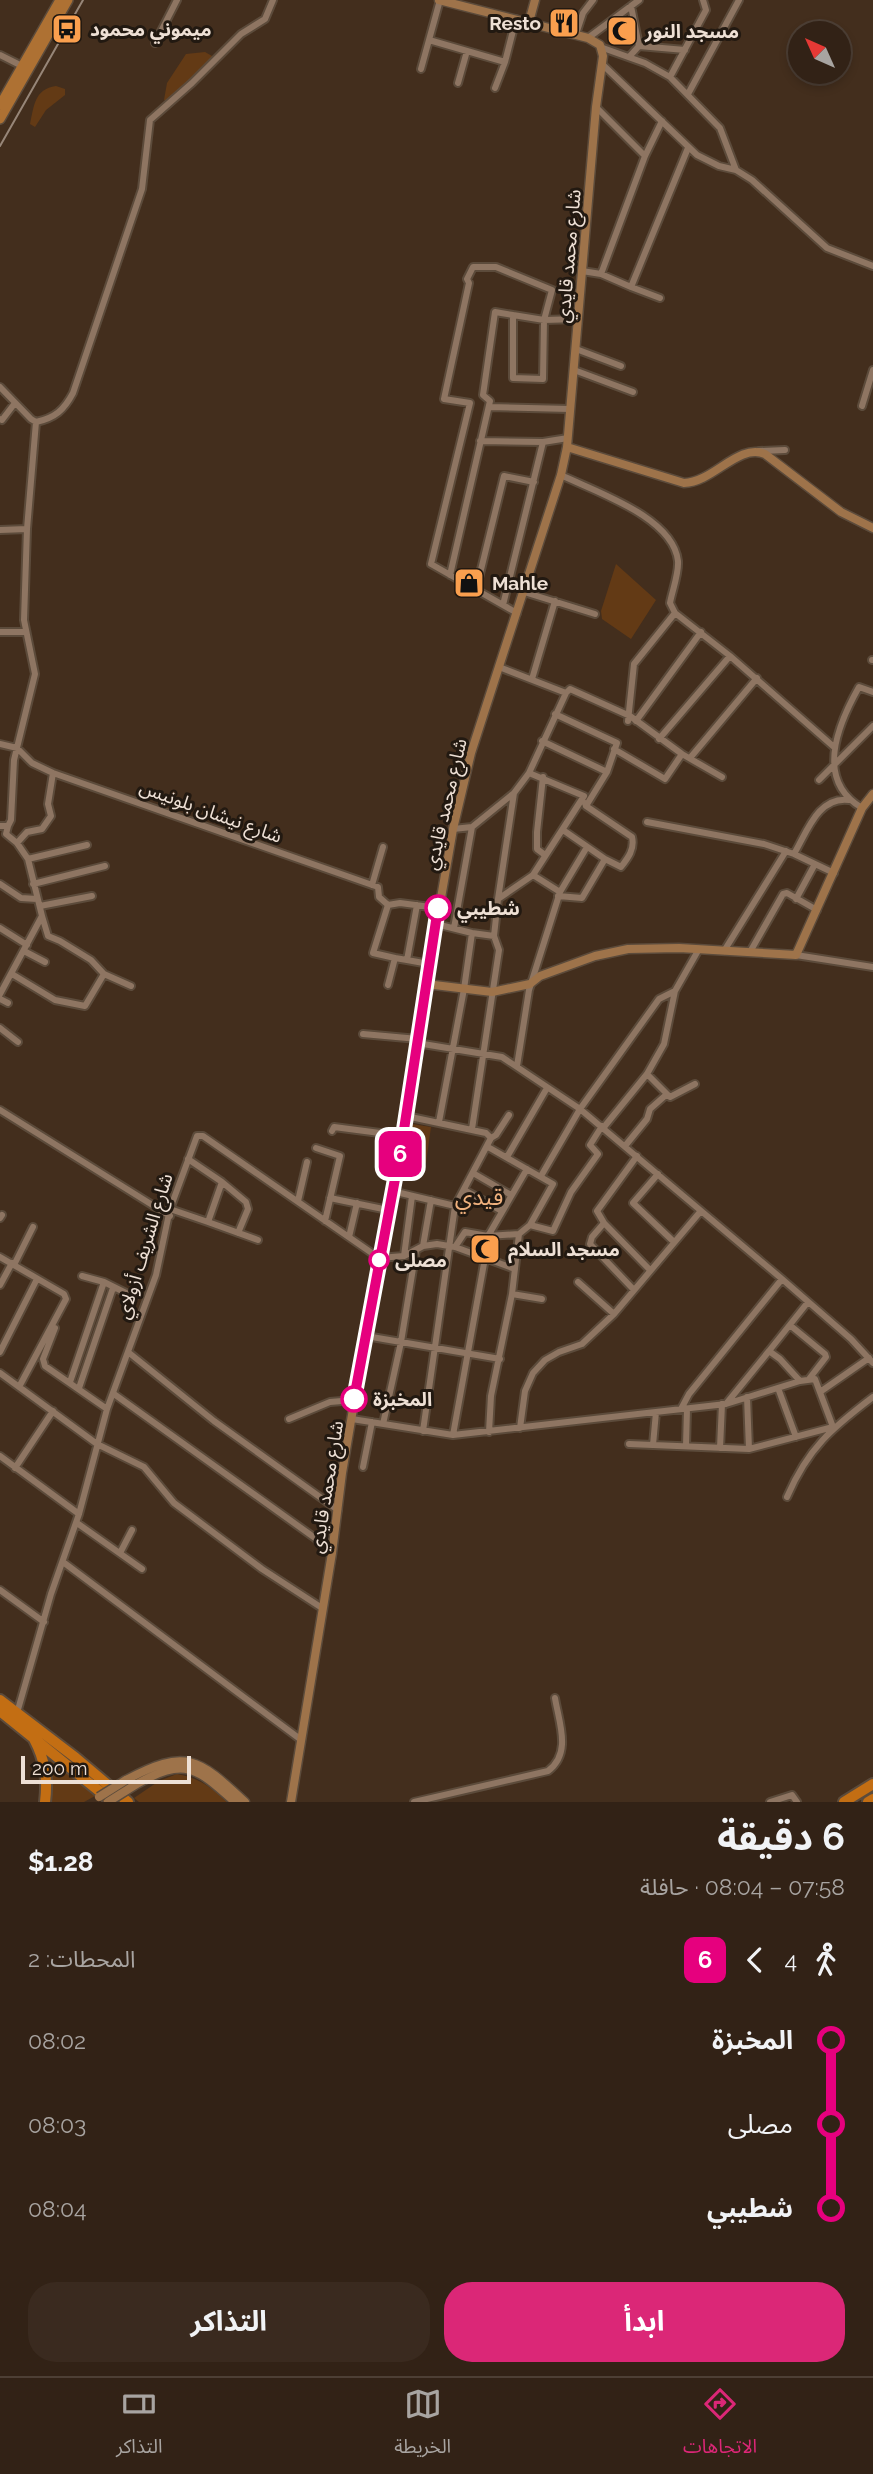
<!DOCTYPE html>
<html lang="ar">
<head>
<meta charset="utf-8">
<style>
	body { margin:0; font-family:Raleway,"Noto Sans Arabic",sans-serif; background:#3a2a1f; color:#f1f3f6; direction:rtl; height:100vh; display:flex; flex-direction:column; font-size:26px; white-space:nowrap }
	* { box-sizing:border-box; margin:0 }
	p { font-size:23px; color:#a8a4a1 }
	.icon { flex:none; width:38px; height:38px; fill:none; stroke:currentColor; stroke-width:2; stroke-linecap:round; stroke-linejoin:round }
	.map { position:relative; height:1802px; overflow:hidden; direction:ltr }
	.drawer { display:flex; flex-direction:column; background:#322216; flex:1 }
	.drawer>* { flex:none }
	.badge { padding:0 14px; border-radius:10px; font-size:24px; line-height:46px }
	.needle { width:46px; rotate:315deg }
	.tools { position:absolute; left:788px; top:21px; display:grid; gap:14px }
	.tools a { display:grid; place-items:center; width:63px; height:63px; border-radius:50%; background:#322216; box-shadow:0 4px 10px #0003,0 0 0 2px #4d3f35; font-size:35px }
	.scale { position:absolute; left:21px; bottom:18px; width:170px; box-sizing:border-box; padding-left:7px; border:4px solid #eee0d5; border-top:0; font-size:19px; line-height:24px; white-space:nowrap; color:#eee0d5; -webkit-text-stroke:5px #221911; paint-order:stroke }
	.map>.badge { position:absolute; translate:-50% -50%; box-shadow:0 0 0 4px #fff }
	.legs { display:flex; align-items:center; gap:10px; height:77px; padding:0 28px; font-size:23px }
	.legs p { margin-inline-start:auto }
	.head { display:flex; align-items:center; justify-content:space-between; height:119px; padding:0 28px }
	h1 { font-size:38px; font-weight:700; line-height:52px }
	.button { display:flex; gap:14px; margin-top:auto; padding:14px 28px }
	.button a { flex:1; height:80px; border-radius:28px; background:#db2777; color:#fff; font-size:28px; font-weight:700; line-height:80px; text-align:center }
	.button a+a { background:#3a2a1f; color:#f1f3f6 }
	ul { padding:0 28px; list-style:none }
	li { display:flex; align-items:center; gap:24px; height:84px; font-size:26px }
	li i { display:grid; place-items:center; width:10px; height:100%; margin:0 9px; background:currentColor }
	li i::after { content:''; width:18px; height:18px; margin:-9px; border:5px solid; border-radius:50%; background:#322216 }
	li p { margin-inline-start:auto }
	li:first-child i { background:linear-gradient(#0000 50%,currentColor 0) }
	li:last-child i { background:linear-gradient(currentColor 50%,#0000 0) }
	.menu { display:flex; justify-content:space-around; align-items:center; height:98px; border-top:2px solid #4d3f35; background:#322216; font-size:19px; color:#a8a4a1 }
	.menu a { display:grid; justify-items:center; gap:4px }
	.menu .on { color:#db2777 }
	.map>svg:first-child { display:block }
	.green { fill:#633a15 }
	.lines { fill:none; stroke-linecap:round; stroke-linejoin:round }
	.street-casing { stroke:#5c4b3b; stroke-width:10 }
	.secondary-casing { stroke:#5c4b3b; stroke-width:11 }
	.primary-casing { stroke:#5c4b3b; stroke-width:12 }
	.highway-casing { stroke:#5c4b3b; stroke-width:14 }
	.street { stroke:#8e7562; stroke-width:6 }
	.secondary { stroke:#9e734a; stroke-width:8 }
	.primary { stroke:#ae7133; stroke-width:9 }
	.highway { stroke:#c36e13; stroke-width:10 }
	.tram { stroke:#978678; stroke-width:2 }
	.secondary-bridge-casing { stroke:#5c4b3b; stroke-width:11; stroke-linecap:butt }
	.secondary-bridge { stroke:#9e734a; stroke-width:8 }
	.line-1-casing { stroke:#fff; stroke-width:16 }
	.line-1 { stroke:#e6007e; stroke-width:10 }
	.stop-1-dot { fill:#fff; stroke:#e6007e; stroke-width:3.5 }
	.labels { text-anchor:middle; stroke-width:6; stroke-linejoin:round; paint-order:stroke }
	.poi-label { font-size:19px; font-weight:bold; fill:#eee0d5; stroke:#221911; text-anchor:start }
	.street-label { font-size:19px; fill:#eee0d5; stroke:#221911 }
	.stop-label { font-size:19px; font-weight:bold; fill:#eee0d5; stroke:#221911; text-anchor:start }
	.quarter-label { font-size:23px; fill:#f0b17d; stroke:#221911 }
</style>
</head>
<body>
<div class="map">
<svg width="873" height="1802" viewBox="0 0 873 1802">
	<rect width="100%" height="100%" fill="#432e1d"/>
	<!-- green -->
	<path class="green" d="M205,52l7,4v3l-42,42 -6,-1 3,-17 19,-29z
		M56,86l9,3v6l-19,15 -11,17 -5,-3c4,-17 4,-35 26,-38z
		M616,564l40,36 -25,39 -29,-20 -1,-8z
		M412,1124l19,3 -5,36 -19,-2z
		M44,1752l51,44 -11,6h-35z
		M177,1774c22,4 34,13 50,28h-88l-5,-4 25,-17z"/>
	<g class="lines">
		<!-- street casing -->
		<g class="street-casing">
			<path id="street" d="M631,6l8,40
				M576,34l7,-21 10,-13
				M588,38l51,-38
				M429,40l76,22 11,-43
				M155,43l22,-43
				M603,48l42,15 25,14 50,51 16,42
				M0,55l22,11
				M629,57l10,-11 46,4
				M602,64l95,91 22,11 17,4 16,10 75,68 46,18
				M421,69l19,-69
				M670,77l36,-67 -3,-10
				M458,83l9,-32
				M495,88l10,-26
				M688,94l51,-94
				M596,107l49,49
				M582,271l19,3 30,13 57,-139
				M601,274l44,-118 17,-35
				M631,287l29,11
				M513,315l31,5 8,-30 -56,-23h-23l-6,12 2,4 -25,116 26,4 -39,161 86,49
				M576,349l45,17
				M574,370l59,22
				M0,387l31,32 5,3 -9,107 -3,91 11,54 -21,86 -3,60 -3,6
				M862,406l11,-36
				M489,407l81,2
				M0,419l2,1 13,-17
				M36,422c19,-4 28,-12 37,-29l69,-204 8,-69 42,-37 49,-49 24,-15 8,-19
				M480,441l63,1 25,-4
				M759,451l26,-1
				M561,475c35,17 112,42 117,86 1,13 -6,30 -8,42l5,10 55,43 104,91
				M0,530l27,-1
				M450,575l40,-174 -7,-6 12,-83 18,3v63l30,1 1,-59 34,-1
				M476,590l28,-114 30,6
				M524,592l71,22
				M503,605l40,-163
				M0,632h25
				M872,660h1
				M499,667l67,26
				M532,679l23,-78
				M628,721l6,-57 41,-51
				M636,721l65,-89
				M659,739l71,-83
				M542,741l65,31 10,-29 -62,-29
				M0,744l17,4 15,15 21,10 325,114 1,10 9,8
				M614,749l51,30 17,-25
				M690,758l67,-80
				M543,777l-6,55v17l8,6
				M819,780l54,-54
				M585,803l1,3 21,-34
				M586,806l46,31c3,12 -4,21 -11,30l-16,-8
				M862,808c-48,-28 -24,-84 -3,-121l14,5
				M647,822l117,22 30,10 40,19
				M0,826h8l-2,8 11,9 11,16 14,57 -42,78
				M453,829l19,-2 42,-34 15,-20
				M17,843l10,-11 15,-3 9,-13 -3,-12 5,-31
				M794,854c13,-22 24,-58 55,-54
				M28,859l59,-14
				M0,884l21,14 16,1
				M33,884l72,-18
				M372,885l11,-38
				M560,892l27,-45
				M558,896l24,2 23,-39 -42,-29
				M498,899l16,-106
				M796,899l19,-35
				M417,905l-10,55 22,4
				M40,906l52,-10
				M42,916l6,20 12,5 31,19 13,14 27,12
				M436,924l36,9 22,3 4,-37 35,-24
				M0,928l27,17
				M454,928l18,-101
				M24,951l21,11
				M724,951l62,-100
				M750,952l33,-58 4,-1 30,17
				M796,955l77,12
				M395,958l-22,-5 15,-48 12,-2 38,5
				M12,974l43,26 30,6 19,-32
				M388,985l7,-27 12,2
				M0,999l8,4
				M0,1028l18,14
				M363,1034l55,5
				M417,1043l85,14 78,52 202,170 69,60 22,24
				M517,1066l12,-76 31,-98 -27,-17 51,-79 -55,-23 37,-80 4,-4 60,27 52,38 40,23
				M647,1074l20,20
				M0,1110l170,106
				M439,1122l25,-133 8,-56
				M604,1127l43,-53 17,-30 11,-53 24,-42
				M472,1129l27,-179 -5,-14
				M332,1131l2,-4 69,9
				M491,1138l5,-3 13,-20
				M625,1146l22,-27 3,-10 17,-15 3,3 25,-13
				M316,1148l24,8 -15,65
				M637,1156l-40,55 7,12 46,47
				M507,1157l40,-69
				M188,1159l34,23 -14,40 50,18
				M473,1173l38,22
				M658,1174l-25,29 41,39
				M541,1176l39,-67 79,-110 16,-8
				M222,1182l24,20 2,7 -10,24
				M464,1190l38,21
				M392,1191l63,15 36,-68 -5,-5 -80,-17
				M330,1198l58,12
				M298,1201l9,-39
				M170,1209l38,13
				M0,1218l2,-3
				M604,1223l-12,14 -2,7 44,46
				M530,1225l23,6 18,-39 27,-38 -8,-9 12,-19
				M488,1236l31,-2 11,-9 23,-41 -65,-37
				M349,1237l8,-34
				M423,1246l8,-46
				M455,1247l10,-15 23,4 39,-67
				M404,1256l8,-60
				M0,1257l64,37 2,5 -47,88
				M14,1265l19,-38
				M82,1276l22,6 30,15
				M578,1282l36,32
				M0,1285l12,-22
				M512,1294l30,5
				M791,1326l34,28 1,3 -17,22
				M55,1328l-12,31 2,7 62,43
				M366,1336l134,23
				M769,1351l39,-49
				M0,1352l37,-73
				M128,1352l86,69 124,89
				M0,1373l97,71 47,23 30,36 88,66 60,39
				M70,1382l34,-100
				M79,1388l34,-100
				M778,1388l18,49
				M820,1392l49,-34
				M114,1394l201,144 17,15
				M681,1409l8,-15 93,-115
				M289,1419l41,-17 24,-2
				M352,1419l101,16 273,-31 43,-53 11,8 20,22 -74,23
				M383,1424l18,-82 15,-92
				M520,1428l5,-37 8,-18 12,-13 14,-8 23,-8 32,-30 86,-102
				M423,1431l32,-225
				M489,1432l2,-36 21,-102 7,-60
				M453,1435l32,-177
				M629,1444l120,5 -2,-52
				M653,1445l3,-33
				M686,1446l1,-37
				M720,1448l2,-44
				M749,1449l84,-22 -18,-48 -15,2
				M0,1456l79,58
				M363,1467l9,-45
				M15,1468l38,-57
				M787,1497c21,-49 45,-69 86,-100
				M77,1523l65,46
				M120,1553l12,-23
				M63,1562l237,177
				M0,1590l44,32
				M17,1713l34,-119 28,-80 28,-105 49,-134 14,-66 27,-73h6l176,122 25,-2 19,-10 14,-2 18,3 60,22
				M414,1802l134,-31c24,-18 11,-48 7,-73
				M770,1802l22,-7 5,7"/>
		</g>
		<!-- secondary casing -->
		<g class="secondary-casing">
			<path id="secondary" d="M529,22l6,-22
				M567,447l117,36c30,-1 54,-40 81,-29l76,58 32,16
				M426,984l66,8 38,-8 10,-8 55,-20 33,-7 51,-1 117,7 66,-147 11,-14
				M126,1780c60,-32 72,-22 119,22
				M135,1785c50,-28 60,-19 100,17
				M291,1802l41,-249 10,-80 37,-215 24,-122 23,-152 27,-155 18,-76 90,-278 6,-28 29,-340 7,-51 -3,-11 -12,-7 -149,-38"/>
		</g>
		<!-- primary casing -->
		<g class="primary-casing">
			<path id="primary" d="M0,105l60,-105
				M0,119l68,-119"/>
		</g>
		<!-- highway casing -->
		<g class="highway-casing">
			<path id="highway" d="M0,1700l76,58 52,44
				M0,1711l109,88
				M34,1739c11,21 14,39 11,63
				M844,1802l29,-18
				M868,1802l5,-3"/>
		</g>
		<!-- street -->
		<use href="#street" class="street"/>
		<!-- secondary -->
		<use href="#secondary" class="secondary"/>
		<!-- primary -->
		<use href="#primary" class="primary"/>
		<!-- highway -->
		<use href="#highway" class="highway"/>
		<!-- tram -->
		<path class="tram" d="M0,146l83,-146"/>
		<!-- secondary-bridge casing -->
		<g class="secondary-bridge-casing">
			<path id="secondary-bridge" d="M99,1797l27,-17
				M108,1802l27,-17"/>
		</g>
		<!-- secondary-bridge -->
		<use href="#secondary-bridge" class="secondary-bridge"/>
	</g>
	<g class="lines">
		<!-- line-1 casing -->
		<g class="line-1-casing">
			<path id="line-1" d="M354,1399l49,-263 35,-228"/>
		</g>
		<!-- line-1 -->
		<use href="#line-1" class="line-1"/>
	</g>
	<!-- icons -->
	<defs>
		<g id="restaurant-square" transform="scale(1.575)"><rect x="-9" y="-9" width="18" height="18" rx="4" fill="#fa9f4e" stroke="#221911"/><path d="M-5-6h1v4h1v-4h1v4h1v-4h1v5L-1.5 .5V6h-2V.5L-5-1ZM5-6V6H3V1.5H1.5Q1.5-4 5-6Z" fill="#111"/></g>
		<g id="bus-square" transform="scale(1.575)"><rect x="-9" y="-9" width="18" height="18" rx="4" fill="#fa9f4e" stroke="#221911"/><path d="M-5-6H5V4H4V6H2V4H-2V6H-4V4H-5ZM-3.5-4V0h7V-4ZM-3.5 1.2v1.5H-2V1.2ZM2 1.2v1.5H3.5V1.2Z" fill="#111"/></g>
		<g id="mosque-square" transform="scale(1.575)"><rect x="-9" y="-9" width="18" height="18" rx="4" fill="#fa9f4e" stroke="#221911"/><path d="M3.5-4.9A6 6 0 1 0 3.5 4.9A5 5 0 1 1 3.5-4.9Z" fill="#111"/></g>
		<g id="shop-square" transform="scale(1.575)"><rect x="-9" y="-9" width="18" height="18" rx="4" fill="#fa9f4e" stroke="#221911"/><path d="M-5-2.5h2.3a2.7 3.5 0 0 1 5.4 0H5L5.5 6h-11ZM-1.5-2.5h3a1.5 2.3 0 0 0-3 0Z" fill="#111"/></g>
	</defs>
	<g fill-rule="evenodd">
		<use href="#restaurant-square" x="564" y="23"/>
		<use href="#bus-square" x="67" y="29"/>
		<use href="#mosque-square" x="622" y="31"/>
		<use href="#shop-square" x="469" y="583"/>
		<use href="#mosque-square" x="485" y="1249"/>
	</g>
	<!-- markers -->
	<g class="stop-1-dot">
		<circle cx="438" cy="908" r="12"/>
		<circle cx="379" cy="1260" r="9"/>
		<circle cx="354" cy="1399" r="12"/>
	</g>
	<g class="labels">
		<!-- poi labels -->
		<g class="poi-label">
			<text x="541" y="30" text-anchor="end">Resto</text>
			<text x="90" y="36">ميموني محمود</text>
			<text x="645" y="38">مسجد النور</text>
			<text x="492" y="590">Mahle</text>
			<text x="508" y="1256">مسجد السلام</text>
		</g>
		<!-- street labels -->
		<g class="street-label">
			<text transform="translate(568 256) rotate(-85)" y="7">شارع محمد قايدي</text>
			<text transform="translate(445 804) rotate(-77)" y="7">شارع محمد قايدي</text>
			<text transform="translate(211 811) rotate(20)" y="7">شارع نيشان بلونيس</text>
			<text transform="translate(144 1246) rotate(-73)" y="7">شارع الشريف أزولاي</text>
			<text transform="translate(326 1487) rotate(-81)" y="7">شارع محمد قايدي</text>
		</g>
		<!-- stop labels -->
		<g class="stop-label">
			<text x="457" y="915">شطيبي</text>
			<text x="395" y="1267">مصلى</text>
			<text x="373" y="1406">المخبزة</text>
		</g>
		<!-- quarter labels -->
		<g class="quarter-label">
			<text x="479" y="1205">قيدي</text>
		</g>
	</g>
</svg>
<div class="tools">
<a><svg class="needle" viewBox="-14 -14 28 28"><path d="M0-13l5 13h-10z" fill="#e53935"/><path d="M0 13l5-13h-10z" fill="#a8a4a1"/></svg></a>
</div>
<div class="scale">200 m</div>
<b class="badge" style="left:400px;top:1154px;background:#e6007e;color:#fff">6</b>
</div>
<section class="drawer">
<div class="head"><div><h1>6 دقيقة</h1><p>07:58 – 08:04 · حافلة</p></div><b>$1.28</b></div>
<div class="legs"><svg class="icon" aria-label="walk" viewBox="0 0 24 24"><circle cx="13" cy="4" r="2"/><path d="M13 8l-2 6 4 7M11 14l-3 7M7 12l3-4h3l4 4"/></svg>4<svg class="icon" aria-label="back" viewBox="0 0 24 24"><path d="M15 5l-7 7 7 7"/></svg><b class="badge" style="background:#e6007e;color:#fff">6</b><p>المحطات: 2</p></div>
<ul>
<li><i style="color:#e6007e"></i><b>المخبزة</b><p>08:02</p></li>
<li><i style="color:#e6007e"></i><span>مصلى</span><p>08:03</p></li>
<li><i style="color:#e6007e"></i><b>شطيبي</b><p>08:04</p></li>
</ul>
<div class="button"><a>ابدأ</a><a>التذاكر</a></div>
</section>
<nav class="menu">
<a class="on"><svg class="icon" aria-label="directions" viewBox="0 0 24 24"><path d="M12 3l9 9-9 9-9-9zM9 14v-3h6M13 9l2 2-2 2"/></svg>الاتجاهات</a>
<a><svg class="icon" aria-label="map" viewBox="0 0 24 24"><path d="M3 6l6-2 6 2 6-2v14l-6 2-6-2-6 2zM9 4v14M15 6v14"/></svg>الخريطة</a>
<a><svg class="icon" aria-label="tickets" viewBox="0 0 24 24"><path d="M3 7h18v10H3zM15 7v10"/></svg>التذاكر</a>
</nav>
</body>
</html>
